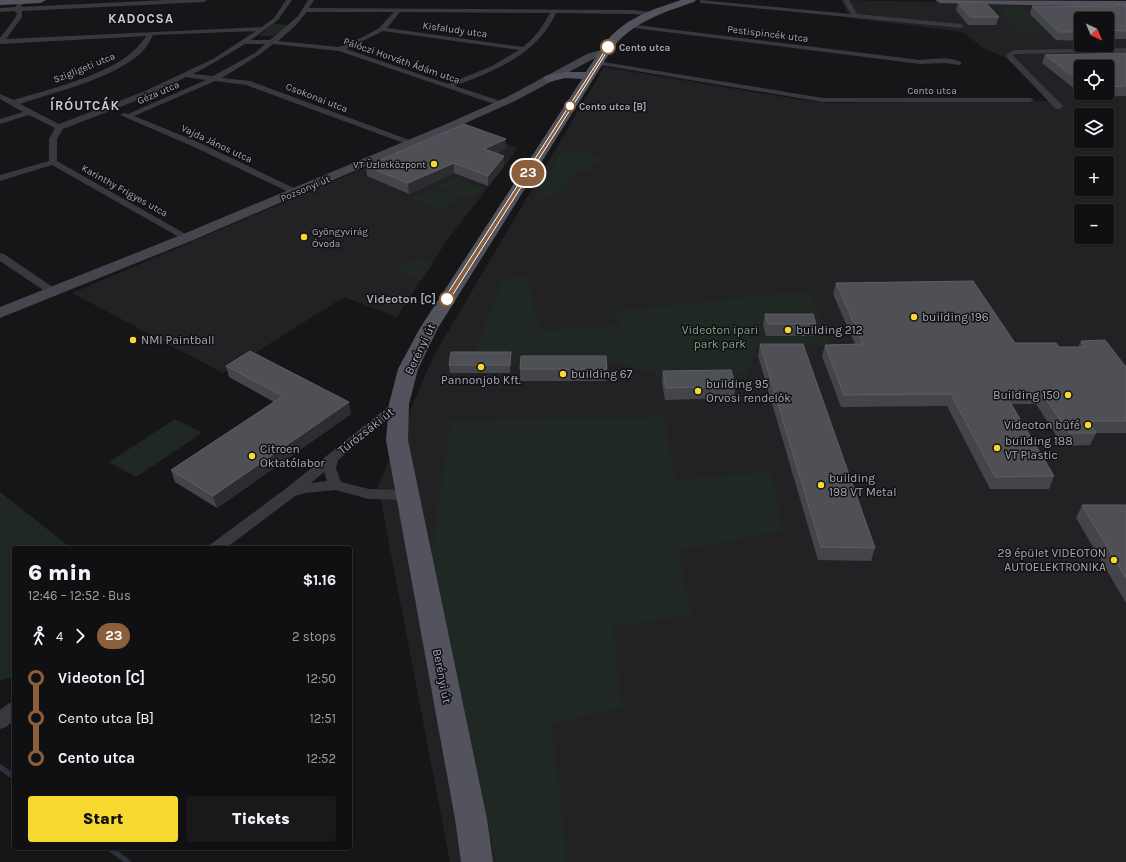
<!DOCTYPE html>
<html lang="en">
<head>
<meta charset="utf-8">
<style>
	body { margin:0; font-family:Karla,sans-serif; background:#19191b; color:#f1f3f6; height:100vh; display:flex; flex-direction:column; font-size:15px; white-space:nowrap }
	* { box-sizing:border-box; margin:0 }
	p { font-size:13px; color:#9c9d9f }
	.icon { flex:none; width:22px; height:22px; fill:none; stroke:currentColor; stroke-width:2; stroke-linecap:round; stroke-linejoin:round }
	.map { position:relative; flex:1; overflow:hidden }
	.details { position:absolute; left:12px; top:546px; width:340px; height:304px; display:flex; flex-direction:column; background:#101012; border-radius:4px; box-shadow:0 1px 3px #0004,0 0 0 1px #303032 }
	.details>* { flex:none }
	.badge { padding:0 8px; border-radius:13px; font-size:14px; line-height:26px }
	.needle { width:26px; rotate:136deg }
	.controls { position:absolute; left:1074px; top:12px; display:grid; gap:8px }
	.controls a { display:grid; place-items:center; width:40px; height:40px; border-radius:4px; background:#101012; box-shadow:0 1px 3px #0004,0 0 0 1px #303032; font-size:20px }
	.map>.badge { position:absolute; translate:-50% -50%; box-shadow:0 0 0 2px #fff }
	.legs { display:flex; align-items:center; gap:6px; height:44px; padding:0 16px; font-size:13px }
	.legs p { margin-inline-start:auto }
	.summary { display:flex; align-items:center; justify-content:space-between; height:68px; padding:0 16px }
	h1 { font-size:22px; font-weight:800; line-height:30px }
	.action { display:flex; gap:8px; margin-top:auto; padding:8px 16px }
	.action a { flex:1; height:46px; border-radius:4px; background:#f6d82f; color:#111; font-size:16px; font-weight:800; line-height:46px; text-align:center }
	.action a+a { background:#19191b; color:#f1f3f6 }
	ul { padding:0 16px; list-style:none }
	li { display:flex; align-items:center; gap:14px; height:40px; font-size:15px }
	li i { display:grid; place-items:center; width:6px; height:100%; margin:0 5px; background:currentColor }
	li i::after { content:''; width:10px; height:10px; margin:-5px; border:3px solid; border-radius:50%; background:#101012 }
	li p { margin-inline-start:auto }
	li:first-child i { background:linear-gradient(#0000 50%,currentColor 0) }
	li:last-child i { background:linear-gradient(currentColor 50%,#0000 0) }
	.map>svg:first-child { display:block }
	.built { fill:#222225; fill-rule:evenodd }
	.green { fill:#1f2822 }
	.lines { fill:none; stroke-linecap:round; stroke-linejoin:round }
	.stream { stroke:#2b313c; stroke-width:5.5 }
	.street { fill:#39383f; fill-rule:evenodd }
	.secondary { fill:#44454d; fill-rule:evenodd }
	.primary { fill:#52535c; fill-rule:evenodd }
	.wall { fill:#44454a; fill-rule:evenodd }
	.shaded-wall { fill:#2d2d31 }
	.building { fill:#4f4f56; stroke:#5d5d65 }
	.line-1 { fill:#8b5e3c; stroke:#fff }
	.stop-1-dot { fill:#fff; stroke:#8b5e3c; stroke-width:2 }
	.poi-dot { fill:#f6d82f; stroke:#111113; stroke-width:1.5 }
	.labels { text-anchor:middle; stroke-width:3; stroke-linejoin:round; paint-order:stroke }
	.far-street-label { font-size:10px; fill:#a7a9b8; stroke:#111113 }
	.far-stop-label { font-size:10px; font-weight:bold; fill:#a7a9b8; stroke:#111113; text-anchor:start }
	.far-poi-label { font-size:10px; fill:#a7a9b8; stroke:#111113; text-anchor:end }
	.stop-label { font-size:12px; font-weight:bold; fill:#a7a9b8; stroke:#111113; text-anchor:end }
	.poi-label { font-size:12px; fill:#a7a9b8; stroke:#111113; text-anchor:start }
	.park-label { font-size:12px; fill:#7ea387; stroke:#111113 }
	.street-label { font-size:12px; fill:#a7a9b8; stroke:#111113 }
	.far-district-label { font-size:13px; font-weight:bold; letter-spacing:1px; fill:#c8c9d4; stroke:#111113 }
</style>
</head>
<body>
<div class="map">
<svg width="1126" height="862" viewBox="0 0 1126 862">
	<rect width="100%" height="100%" fill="#161618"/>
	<!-- built -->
	<path class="built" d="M841,0l285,6v856h-676l-72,-376 55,-129 171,-290 198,33 26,3 222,-2 -41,-42 -26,-11 -20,-16 -113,-14zM1081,19h26v26h-26zM1081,67h26v26h-26zM1081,115h26v26h-26zM1081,163h26v26h-26zM1081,211h26v26h-26z
		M460,127l58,21 -72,94 -49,75 -53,-20 -121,76 -151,-80z"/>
	<!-- green -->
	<path class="green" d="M996,6l25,1 26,26 -28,-1z
		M273,24l15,1 -14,11h-15z
		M570,151l21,1 11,8 -9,4 -3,6 -18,4c-4,10 -13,16 -20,24l-19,1 28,-47z
		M455,177l29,12 -20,10 -29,-13z
		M432,188l29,12 -20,10 -29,-12z
		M415,258l18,5 -11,17c-11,-1 -16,-3 -22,-11l2,-5z
		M527,275l13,56 80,-6 -6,-14 195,-20 22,54 -73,1 -11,28 -91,4 -4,-8 -20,1 -2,-7h-108l-49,-4 29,-80z
		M664,417l11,63 96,-8 12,59 -105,20 14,64 -79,12 9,81 -70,15 15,139h-70l-68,-292 22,-150z
		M175,419l27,14 -66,44 -27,-15z
		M0,492l71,56h-57v129l-14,3z"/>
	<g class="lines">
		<!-- stream -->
		<path class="stream" d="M0,767l14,10
			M109,848l19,14"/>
		<!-- street -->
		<path class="street" d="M20,0h6l-5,7 146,-7h40l-3,2 -182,9v6l-16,22 256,-12 12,-9 12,-18h6l-14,20 -27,20h19l28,-24 10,-16h6l-5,8 324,2 18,2 3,2 -3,2 -18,-2 -77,-1c-18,41 -61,58 -101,73l48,16v4h-3l-161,-55 -66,-7 -14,11 -37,23 28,3 162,60 1,2 -4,2 -163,-60 -31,-4 -81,35 64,26 100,48 2,2 -5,3 -103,-49 -72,-31 4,-2 4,1 78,-34 -20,-3 -35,18 -88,34 -6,10v22l132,75 2,2 -2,2 -3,1 -134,-76 -52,16v-6l49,-14v-22l6,-11 -26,-13 -29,9v-5l23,-7 -23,-13v-5l14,6c38,-12 112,-28 132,-64l-146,8v-6l16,-21 1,-4 -3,-2 -14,1v-4l15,-1zM307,12h87l-15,16 -16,9 -24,10 -61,-6 17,-15zM400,12l150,1c-7,14 -15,24 -27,34l-136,-19zM256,31l-43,28 -68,32 -86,33 -39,-20c38,-13 90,-24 121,-51 5,-5 9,-12 12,-18zM383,31l136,19 -27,16 -44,18 -102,-35zM245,44h20l-10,9 -42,23 -20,-2 24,-13z
			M700,0l151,14 -8,-14h6l8,14 104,10 3,2 -3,2 -259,-25 -2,-1z
			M628,24l292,36c12,-1 32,-4 42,3l-3,2 -14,-2 -25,1 -294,-37 -1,-1z
			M1126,48v4l-111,2 -2,2 49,49 1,2 -4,2h-3l-48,-50 -2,-4 8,-5z
			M597,61l226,37h207l4,2 -4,2h-207l-228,-38v-2z
			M0,253l4,1 53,36 1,2 -1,2h-8l-49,-33z
			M399,400l4,1 2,3 -2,3 -65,53 -2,8 5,14 28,7 37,1 5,2 2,3 -2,3 -5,2 -37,-1 -34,-9 -30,3 -10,3 -69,52h-17l2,-4 73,-54 111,-89zM324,472l3,9 -16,2z
			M14,701v19l-8,7 -6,2v-19l8,-6z"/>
		<!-- secondary -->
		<path class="secondary" d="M604,49l5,3 -1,2 -13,4 -80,43 -56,25 -268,115 -191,77v-11l181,-72 270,-113 56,-25 80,-43z"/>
		<!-- primary -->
		<path class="primary" d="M0,0h46l-5,3 -41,2z
			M681,0h15l-2,2c-29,10 -59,19 -80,44l-176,282 -20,41 -9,35 -1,36 79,379 6,43h-32l-6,-43 -69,-379 3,-36 9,-35 22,-41 162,-249 -17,-1 -16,4 -4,-2 -2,-2 2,-2 20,-4h21c7,-10 13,-21 21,-31 18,-23 47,-32 74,-41z
			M935,0l191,1v6l-186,-4z"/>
	</g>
	<!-- wall -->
	<path class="wall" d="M958,2l41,15 -3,8h-28l-12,-15z
		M1126,5v34h-19v-20h-26v22l-25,-1 -26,-26 2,-8 82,1z
		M1126,53v43l-41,1 -43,-34 3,-8zM1081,67h26v26h-26z
		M506,139v10l-10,4 8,3v10l-16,20 -34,-13 -45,21 -42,-18 -1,-10z
		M836,283l179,60 44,4h19l3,-6 45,26v66h-30l-6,12 -27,1 -27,-42h-25l43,72 -5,13h-59l-43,-83 -106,1 -19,-51 3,-11 30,-1 -22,-50z
		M765,314l51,10 -2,12h-48l-3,-11z
		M760,344l115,204 -4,13 -53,-1 -60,-204z
		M511,360l-1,13h-60l-1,-8z
		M226,366l125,48 -134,94 -42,-26 -4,-12 103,-68 -45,-25z
		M520,369h87l-1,12h-86z
		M663,371l73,15 -2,12 -69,2 -3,-17z
		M1082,505h44v98l-50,-85z"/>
	<!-- shaded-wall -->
	<path class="shaded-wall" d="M506,139v10l-21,10 -1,-10z
		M504,156v10l-16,20v-10z
		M454,163v10l-45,21 -1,-11z
		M511,352v8l-1,13v-8z
		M349,402l2,12 -134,94 -4,-12z"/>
	<!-- building -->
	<path class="building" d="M958,2h27l14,15h-29z
		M1118,5h8v26l-19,-1v-11h-26v13h-22l-27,-26 82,1z
		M1126,53v33l-19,1v-20h-26v15l-36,-27z
		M464,124l42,15 -22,10 20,7 -16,20 -34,-13 -46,20 -42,-17z
		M973,281l42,62h41l3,4h26l-4,-6 24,-1 21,27v54h-38l8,12h-27l-28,-41h-37l50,84 -59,1 -44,-83 -107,1 -19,-50 38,-1 -27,-61z
		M765,314h48l3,10h-48z
		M760,344h43l72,204 -54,-1z
		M250,351l99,51 -136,94 -42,-26 112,-74 -57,-30z
		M451,352h60l-1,13h-61z
		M521,356h85l1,13h-87z
		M731,370l5,16 -70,2 -3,-17z
		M1082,505h44v73z"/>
	<!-- line-1 -->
	<path class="line-1" d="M608,46l2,1 -160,252 -5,1 -1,-1z"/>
	<!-- markers -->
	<g class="stop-1-dot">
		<circle cx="608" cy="47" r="7"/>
		<circle cx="570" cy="106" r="5"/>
		<circle cx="447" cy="299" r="7"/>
	</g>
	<g class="poi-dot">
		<circle cx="434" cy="164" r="4"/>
		<circle cx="304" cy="237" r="4"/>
		<circle cx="914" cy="317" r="4"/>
		<circle cx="788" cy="330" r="4"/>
		<circle cx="133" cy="340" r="4"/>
		<circle cx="481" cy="367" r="4"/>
		<circle cx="563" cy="374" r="4"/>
		<circle cx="698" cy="391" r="4"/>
		<circle cx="1068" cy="395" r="4"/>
		<circle cx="1088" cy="425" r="4"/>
		<circle cx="997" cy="448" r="4"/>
		<circle cx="252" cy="456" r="4"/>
		<circle cx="821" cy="485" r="4"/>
		<circle cx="1114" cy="560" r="4"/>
	</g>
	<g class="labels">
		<!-- far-street labels -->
		<g class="far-street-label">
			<text transform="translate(455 29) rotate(8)" y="4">Kisfaludy utca</text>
			<text transform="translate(768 33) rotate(7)" y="4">Pestispincék utca</text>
			<text transform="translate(402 60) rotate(19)" y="4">Pálóczi Horváth Ádám utca</text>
			<text transform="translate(84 67) rotate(-22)" y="4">Szigligeti utca</text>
			<text x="932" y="94">Cento utca</text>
			<text transform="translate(158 92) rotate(-23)" y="4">Géza utca</text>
			<text transform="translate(317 97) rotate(21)" y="4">Csokonai utca</text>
			<text transform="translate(217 143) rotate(25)" y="4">Vajda János utca</text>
			<text transform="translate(305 188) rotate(-23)" y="4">Pozsonyi út</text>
			<text transform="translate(125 190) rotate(29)" y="4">Karinthy Frigyes utca</text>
		</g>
		<!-- far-stop labels -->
		<g class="far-stop-label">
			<text x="619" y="51">Cento utca</text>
			<text x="579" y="110">Cento utca [B]</text>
		</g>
		<!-- far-poi labels -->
		<g class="far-poi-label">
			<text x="426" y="168">VT Üzletközpont</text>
			<text x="312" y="235" text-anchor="start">Gyöngyvirág<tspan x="312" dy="12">Óvoda</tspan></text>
		</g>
		<!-- stop labels -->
		<g class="stop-label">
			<text x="436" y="303">Videoton [C]</text>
		</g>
		<!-- poi labels -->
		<g class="poi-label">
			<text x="922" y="321">building 196</text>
			<text x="796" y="334">building 212</text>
			<text x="141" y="344">NMI Paintball</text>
			<text x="571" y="378">building 67</text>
			<text x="481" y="384" text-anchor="middle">Pannonjob Kft.</text>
			<text x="706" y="388">building 95<tspan x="706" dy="14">Orvosi rendelők</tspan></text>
			<text x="1060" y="399" text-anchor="end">Building 150</text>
			<text x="1080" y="429" text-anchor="end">Videoton büfé</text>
			<text x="1005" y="445">building 188<tspan x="1005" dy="14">VT Plastic</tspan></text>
			<text x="260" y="453">Citroen<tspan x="260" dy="14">Oktatólabor</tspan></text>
			<text x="829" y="482">building<tspan x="829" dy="14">198 VT Metal</tspan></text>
			<text x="1106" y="557" text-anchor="end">29 épület VIDEOTON<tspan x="1106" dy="14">AUTOELEKTRONIKA</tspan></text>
		</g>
		<!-- park labels -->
		<g class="park-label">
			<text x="720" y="334">Videoton ipari<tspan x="720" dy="14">park park</tspan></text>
		</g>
		<!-- street labels -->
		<g class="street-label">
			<text transform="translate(420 349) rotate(-64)" y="4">Berényi út</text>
			<text transform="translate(366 431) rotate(-38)" y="4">Túrózsáki út</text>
			<text transform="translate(442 676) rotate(79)" y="4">Berényi út</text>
		</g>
		<!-- far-district labels -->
		<g class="far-district-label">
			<text x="141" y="23">KADOCSA</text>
			<text x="85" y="110">ÍRÓUTCÁK</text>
		</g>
	</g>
</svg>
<div class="controls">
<a><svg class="needle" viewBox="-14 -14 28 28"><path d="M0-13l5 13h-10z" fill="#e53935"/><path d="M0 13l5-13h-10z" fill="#9c9d9f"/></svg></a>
<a><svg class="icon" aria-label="locate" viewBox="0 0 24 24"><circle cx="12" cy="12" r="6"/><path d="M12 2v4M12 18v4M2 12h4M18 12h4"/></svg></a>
<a><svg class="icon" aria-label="layers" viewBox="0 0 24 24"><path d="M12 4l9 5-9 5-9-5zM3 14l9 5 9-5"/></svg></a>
<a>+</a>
<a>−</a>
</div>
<b class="badge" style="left:528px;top:173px;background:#8b5e3c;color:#fff">23</b>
<section class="details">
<div class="summary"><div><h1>6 min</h1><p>12:46 – 12:52 · Bus</p></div><b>$1.16</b></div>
<div class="legs"><svg class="icon" aria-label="walk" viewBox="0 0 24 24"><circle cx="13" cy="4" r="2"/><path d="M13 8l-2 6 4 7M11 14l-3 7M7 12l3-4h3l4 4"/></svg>4<svg class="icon" aria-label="forward" viewBox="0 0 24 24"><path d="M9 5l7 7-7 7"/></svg><b class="badge" style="background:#8b5e3c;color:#fff">23</b><p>2 stops</p></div>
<ul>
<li><i style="color:#8b5e3c"></i><b>Videoton [C]</b><p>12:50</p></li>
<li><i style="color:#8b5e3c"></i><span>Cento utca [B]</span><p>12:51</p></li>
<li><i style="color:#8b5e3c"></i><b>Cento utca</b><p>12:52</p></li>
</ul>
<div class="action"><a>Start</a><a>Tickets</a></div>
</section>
</div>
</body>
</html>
